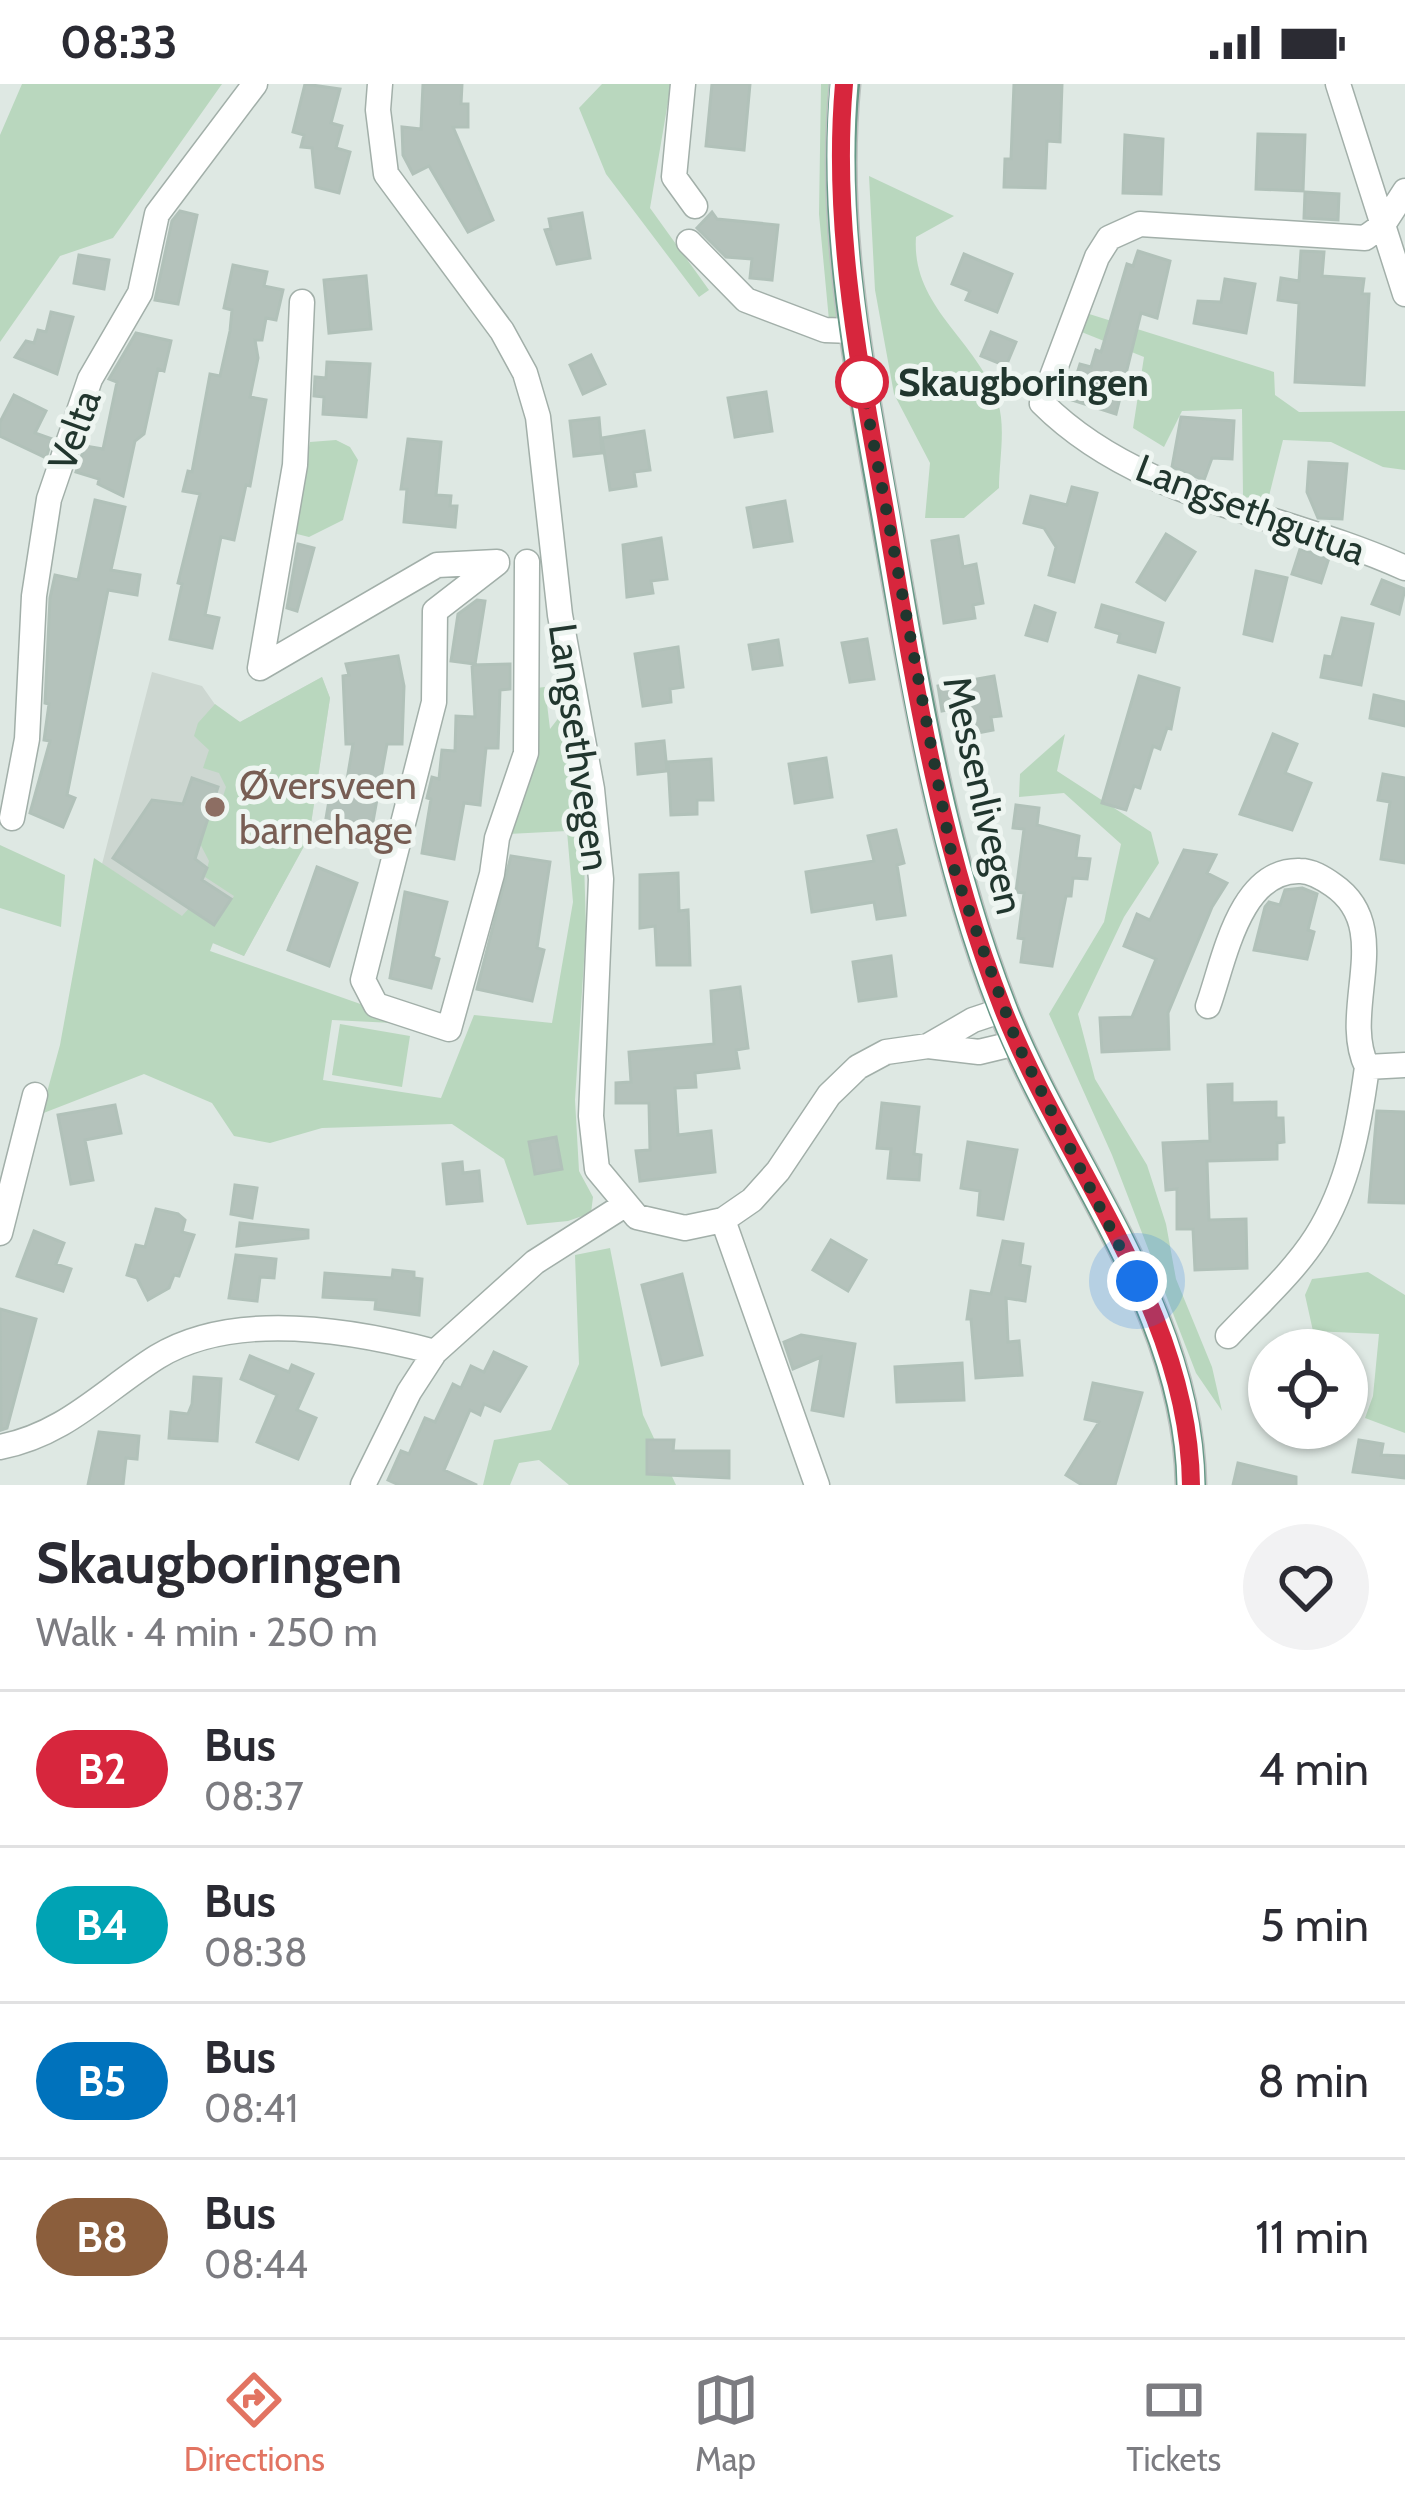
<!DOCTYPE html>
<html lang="en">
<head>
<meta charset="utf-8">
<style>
	body { margin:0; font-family:Cabin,sans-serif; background:#f2f2f3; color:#2b2b33; height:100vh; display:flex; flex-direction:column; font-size:45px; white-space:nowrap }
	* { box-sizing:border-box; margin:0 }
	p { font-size:39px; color:#7c7c81 }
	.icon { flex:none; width:66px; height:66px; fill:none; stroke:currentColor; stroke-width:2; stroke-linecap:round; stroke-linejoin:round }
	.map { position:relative; height:1401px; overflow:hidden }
	.panel { display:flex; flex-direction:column; background:#fff; flex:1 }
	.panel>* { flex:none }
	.badge { padding:0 24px; border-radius:39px; font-size:42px; line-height:78px }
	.tools { position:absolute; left:1248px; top:1245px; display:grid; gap:24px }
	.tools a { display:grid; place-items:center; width:120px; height:120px; border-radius:50%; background:#fff; box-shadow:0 3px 9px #0004; font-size:60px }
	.you { position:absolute; width:60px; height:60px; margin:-30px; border:9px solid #fff; border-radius:50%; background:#1a73e8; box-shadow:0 0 0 18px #1a73e833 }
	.map>.badge { position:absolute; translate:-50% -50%; box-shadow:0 0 0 6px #fff }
	.round { display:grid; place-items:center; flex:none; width:126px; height:126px; border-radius:63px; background:#f2f2f3 }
	.headline { display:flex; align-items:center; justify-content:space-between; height:204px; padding:0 36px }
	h1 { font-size:57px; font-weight:800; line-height:90px }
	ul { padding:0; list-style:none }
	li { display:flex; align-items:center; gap:36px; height:156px; padding:0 36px; border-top:3px solid #e1e1e2 }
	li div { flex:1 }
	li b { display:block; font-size:45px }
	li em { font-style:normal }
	li .badge { min-width:132px; font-weight:700; text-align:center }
	.status { display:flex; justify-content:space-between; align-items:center; height:84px; padding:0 60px; background:#fff; direction:ltr }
	.status svg { height:33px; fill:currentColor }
	.tabs { display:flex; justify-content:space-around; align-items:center; height:168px; border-top:3px solid #e1e1e2; background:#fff; font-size:33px; color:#7c7c81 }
	.tabs a { display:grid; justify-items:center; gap:6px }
	.tabs .current { color:#e27462 }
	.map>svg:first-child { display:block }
	.built { fill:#cdd7d1 }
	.green { fill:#b9d7be }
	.building { fill:#b4c2bb; stroke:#b1c1b9; stroke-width:3 }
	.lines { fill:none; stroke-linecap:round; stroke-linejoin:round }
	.minor-casing { stroke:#a2afa9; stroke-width:27 }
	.major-casing { stroke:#bcc3c0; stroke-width:33 }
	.minor { stroke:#fff; stroke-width:24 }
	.major { stroke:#679987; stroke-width:30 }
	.line-casing { stroke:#fff; stroke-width:27 }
	.line { stroke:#d7263d; stroke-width:18 }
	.walk { stroke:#21362e; stroke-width:12; stroke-dasharray:0 21.6 }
	.stop-dot { fill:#fff; stroke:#d7263d; stroke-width:6 }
	.education-dot { fill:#8d6e63; stroke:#eef5f1; stroke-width:4.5 }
	.labels { text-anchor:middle; stroke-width:10; stroke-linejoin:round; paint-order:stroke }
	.stop-label { font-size:39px; font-weight:bold; fill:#21362e; stroke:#eef5f1; text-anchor:start }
	.street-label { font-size:39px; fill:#21362e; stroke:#eef5f1 }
	.education-label { font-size:39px; fill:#785e54; stroke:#eef5f1; text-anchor:start }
</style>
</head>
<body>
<div class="status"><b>08:33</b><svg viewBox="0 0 49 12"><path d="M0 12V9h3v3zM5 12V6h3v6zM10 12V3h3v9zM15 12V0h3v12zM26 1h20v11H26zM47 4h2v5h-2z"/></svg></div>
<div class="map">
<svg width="1405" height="1401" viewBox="0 0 1405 1401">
	<rect width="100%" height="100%" fill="#dee8e3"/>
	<!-- built -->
	<path class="built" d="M152,588l50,14 19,27 19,9 82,-45 8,21 -21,139 -65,119 -51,-21 -91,-71z"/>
	<!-- green -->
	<path class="green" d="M22,0h200l-109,154 -53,18 -60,86v-207z
		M602,0h69l-21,124 59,82 -10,7 -93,-123 -27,-66z
		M821,0h9l-3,122 12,111 -9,14 -11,-117z
		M869,92l85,40 -38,21c-5,71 63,104 82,166 8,24 1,60 1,85l-35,30h-39l5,-55 -36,-69 -19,-104z
		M1086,229l188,59 1,23 24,17 106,-1v59l-22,-3 -52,-25 -48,-2 -16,64 -24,-8 -1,-87 -60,2 -18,36 -31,-19 11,-71 -65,-26z
		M336,356l14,7 8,13 -15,60 -34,17 -16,-4 17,-91z
		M322,593l8,21 -21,139 -65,119 -31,-13 -3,8 176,62 7,10 -61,-3 -9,60 118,18 33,-83 78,8 21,-121 -6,-71 -61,3c18,-50 34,-92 30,-146l9,-1 5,42 10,-13 23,108 3,106 -11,170 4,71 14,26 -2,16 -23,8 -41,4 -23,-66 -52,-35 -130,4 -52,15 -36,-7 -22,-33 -68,-29 -103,40 19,-69 34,-187 88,58 9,-10 26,16 17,-26 -29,-19 4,-16 -17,-33 12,3 10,-29 7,1 5,-16 -7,-14 -16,-5 6,-18 -15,-14 4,-13 17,-19 25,18z
		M1065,650l-8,37 94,61 8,31 -35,54 -46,97 17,65 52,86 19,59 10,55 36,88 10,44 -26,-38 -84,-218 -63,-141 55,-92 17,-78 -57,-51 -45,4 1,-23z
		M0,761l65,30 -4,52 -61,-19z
		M340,940l70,12 -8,51 -70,-12z
		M610,1164l33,167 33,70h-107l-30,-25 -20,3 -9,22h-27l11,-45 57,-10 28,-66 -4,-109z
		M1368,1188l37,23v138l-40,-15 8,-22 6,-62 -66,-3 -8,-36 7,-16z"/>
	<!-- building -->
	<path class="building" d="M305,0l35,5 -9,34 11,3 -6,22 14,4 -11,41 -23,-6 -4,-39 -11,-1 3,-12 -11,-3z
		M423,0h39l-1,20h7v23h-15l40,93 -25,12 -39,-66 -16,8 -10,-19 -1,-28 19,2z
		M712,0h38l-6,66 -38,-4z
		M1014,0h48l-2,58 -13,-1 -2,47 -41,-1 1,-28h6z
		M1258,50l47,1 -2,56 -47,-2z
		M1125,51l38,4 -2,55 -38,-1z
		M1305,108l34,2 -1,26 -34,-2z
		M180,127l17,4 -19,89 -23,-4 17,-79z
		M712,128l5,7 61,6 -6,55 -22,-2 2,-19 -26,-2 -29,-29z
		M582,129l8,45 -33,6 -12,-34 6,-1 -2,-10z
		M1138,167l32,10 -13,57 -16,-5 -25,101 -47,-15 11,-35 11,3 5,-17 5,2 26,-88 6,2z
		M1301,167l23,1 -2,24 42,3 -2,15h7l-5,91 -69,-3 4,-79 -21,-3 3,-22 18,3z
		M964,170l48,20 -15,38 -31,-12 4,-9 -18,-7z
		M79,171l30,5 -5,29 -30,-6z
		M233,181l34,7 -3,14 19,4 -7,30 -10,-2 -4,22h-7l3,18 -8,39 16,3 -16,86 -4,-1 -12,55 -13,-3 -16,78 14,3 -7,30 -42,-9 12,-55 -4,-1 22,-89 -17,-3 5,-20 4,1 18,-98 10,2 10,-45 2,-21 -8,-2z
		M366,192l5,53 -42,4 -5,-53z
		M1225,195l30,5 -9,49 -52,-10 4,-22 23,1z
		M51,228l22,5 -16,57 -42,-17 11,-16 8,2 4,-13 8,2z
		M991,248l25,10 -10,24 -25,-10z
		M136,249l35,8 -7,30 -6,-2 -14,65 -9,7 -12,55 -25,-12 1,-5 -23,-7 9,-26 18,3 14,-67 -8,-3z
		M591,271l14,29 -22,10 -13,-29z
		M327,278l43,2 -4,53 -43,-3 1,-17 -10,-1 1,-19 11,1z
		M766,308l6,39 -37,6 -7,-39z
		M14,311l32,16 -11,22 17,6 -6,19 -46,-22v-14z
		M1181,333l53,4 -2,38 -20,-1 -8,22 -32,-13z
		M599,334l3,35 -28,3 -4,-35z
		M644,347l6,39 -16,2 2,14 -26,4 -8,-52z
		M408,355l33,3 -5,53 15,1 -1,10h7l-2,21 -51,-5 3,-33h-6z
		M1309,378l38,2 -5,55 -24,-1 -11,-26z
		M1072,403l25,6 -23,89 -25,-7 7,-28 -12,-19 -20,-5 7,-27 36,9z
		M95,416l30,7 -14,63 29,5 -3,20 -29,-5 -41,205 8,3 -12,29 -33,-14 20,-72 -6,-1 5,-36 -4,-1 5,-105 5,-23 23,5z
		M785,417l7,40 -38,6 -7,-39z
		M1166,450l29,18 -30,48 -28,-18z
		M958,452l5,31 13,-3 7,39 -10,2 2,13 -31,5 -12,-82z
		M661,454l6,41 -16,2 2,12 -26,4 -4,-52z
		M298,460l16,4 -17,63 -10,-3z
		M1300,465l29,9 -8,25 -29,-9z
		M1256,487l31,7 -15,63 -28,-7z
		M1382,496l23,9 -6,25 -27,-10z
		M477,516l8,1 -10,63 -24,-3 7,-47z
		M1102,521l61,18 -8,29 -37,-10 2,-8 -24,-7z
		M1035,522l20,7 -8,28 -21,-6z
		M1342,534l31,6 -12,61 -40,-8 4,-21 7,1z
		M867,555l7,40 -24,3 -8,-39z
		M778,556l4,25 -29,4 -4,-24z
		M678,563l5,40 -13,2 1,13 -28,4 -8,-52z
		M398,572l6,30 -2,58h-15l-17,94 -46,-8 8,-47 14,3 7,-42h-7l-3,-68 6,-1 -3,-11z
		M510,580v25l-10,1 -2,58h-12l-6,57 -16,-2 -10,56 -32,-6 9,-54 -4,-1 5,-21 7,2 3,-29 13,1 1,-35 19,1 -3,-52z
		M994,592l7,40 -10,1 2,13 -31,6 -4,-28 -16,3 -4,-25z
		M1139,592l40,12 -8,41 -4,-1 -7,21 -7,-3 -13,42 -6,-2 -8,24 -24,-7z
		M1374,611l31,7v24l-35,-8z
		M1273,650l24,10 -12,29 26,10 -19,47 -52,-16z
		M664,657l3,30 -29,3 -2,-30z
		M826,674l6,39 -37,6 -6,-39z
		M711,675l2,41h-16v14l-26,1 -3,-53z
		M1383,690l22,4v85l-24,-4 9,-57 -12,-2z
		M192,694l26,9 -23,72 12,9 -5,12 29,19 -17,26 -101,-67 39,-58 31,4z
		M1016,721l23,3 -2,17 42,11 -3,22 14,1 -3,20 -14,-1 -2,18h-5l-14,70 -31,-4 3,-23 -6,-1 6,-45 -8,-1 8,-63 -11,-1z
		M896,746l8,33 -7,2 8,50 -28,4 -3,-17 -62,10 -6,-40 68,-11 -6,-25z
		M1184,766l32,5 -9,18 20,10 -15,24 -44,106 1,36 -67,3 -2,-34 32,-1 24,-58 -32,-13 13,-32 13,6z
		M511,772l39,6 -13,86 7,2 -12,51 -55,-12z
		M317,783l40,16 -28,83 -41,-16z
		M678,789l1,38 9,-1 2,55h-33l-2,-39 -15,2v-53z
		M1302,804l15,6 -9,36 6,2 -7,27 -53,-9 11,-43 4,-5 11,3 5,-15z
		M405,808l42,10 -14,55 6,2 -8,29 -41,-10z
		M891,872l5,40 -37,5 -6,-39z
		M740,903l8,61 -12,2 3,18 -44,5 1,14 -21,1 3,47 33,-4 4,41 -75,9 -4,-30 14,-1 -1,-47h-33v-20l15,-1 -2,-30 85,-8 -3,-53z
		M1232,1000v19l44,-1v16h7l1,24 -7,1v16l-70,2 2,59 37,-1 1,49 -52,2 -2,-41h-16v-40l-11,1 -3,-47 47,-2 -2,-56z
		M882,1019l37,4 -5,47 7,1 -2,25 -31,-2 3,-29 -14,-1z
		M115,1021l6,28 -36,7 8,40 -22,4 -13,-69z
		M1377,1027l28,1v91l-36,-1z
		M556,1053l6,32 -27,5 -6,-32z
		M968,1058l49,8 -14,69 -25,-4 2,-24 -19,-3z
		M462,1078l1,11 16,-2 3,30 -35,3 -4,-40z
		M235,1101l22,3 -5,30 -21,-4z
		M156,1125l22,5 7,6 -3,12 12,3 -15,41 -5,-1 -5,13 -21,12 -11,-22 -10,-3 9,-30 9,2z
		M240,1139l68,7v8l-71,8z
		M34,1147l30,12 -8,21 15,5 -8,22 -46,-15z
		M831,1156l35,20 -18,31 -35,-21z
		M1003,1157l20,3 -3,21 10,2 -5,34 -19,-3 2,44 11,-1 3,34 -46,3 -5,-59h-4l4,-28 20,3z
		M236,1171l40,4 -2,19 -14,-1 -3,24 -28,-3z
		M393,1186l21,2v6l8,1 -3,36 -44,-6 1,-9 -53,-3 2,-24 67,5z
		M682,1190l20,81 -40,10 -20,-80z
		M0,1225l36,10 -29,109 -6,2z
		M801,1251l54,9 -12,72 -31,-6 9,-53 -28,12 -9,-27z
		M494,1268l32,15 -26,44 -16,-7 -4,11 -10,-5 -26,60 33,15h-78l-11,-5 13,-29 8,3 16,-36 10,4 18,-38 8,4 10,-22 13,6z
		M250,1272l39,16 3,-7 21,9 -16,36 19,8 -18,41 -41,-17 20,-47 -36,-16z
		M962,1279l2,37 -67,2 -2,-35z
		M194,1293l27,2 -4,62 -48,-3 2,-26 17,2 4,-10z
		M1093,1299l49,10 -27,92h-33l-16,-10 33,-53 -14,-3z
		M99,1348l40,4 -2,23 -11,-1 -3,27h-35z
		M647,1356h27l-1,11h56v27l-82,-4z
		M1359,1356l24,4 -2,11 24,1v22l-52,-6z
		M1238,1379l58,14v8h-63z"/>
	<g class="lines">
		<!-- minor casing -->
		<g class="minor-casing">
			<path id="minor" d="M380,0l-2,26 8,64 116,157 23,42 13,44 22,198 32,174 9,90 -10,237 6,53 40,48 48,11 38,-8 29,-20 26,-29 51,-76 29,-28 28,-15 42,-6 51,6 38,-9
				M683,0l-9,93 21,29
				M1338,0l67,210
				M1405,107l-22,34 -18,13 -225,-14 -31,14 -12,19 -55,146c97,97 242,110 363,165
				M689,158l57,58 79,30 28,1
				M302,218l-7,163 -35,203 177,-103 60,-3
				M497,479l-62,48 -1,91 -71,278 13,25 73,24 43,-155 5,-36 29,-85 1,-191
				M12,734l15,-79 7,-143 15,-97 41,-120 50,-86 17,-79 98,-130
				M1208,922c16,-44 31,-137 92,-135 12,0 23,7 33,14 63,43 6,125 34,182
				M928,962l45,-26 30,-10
				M723,1136l94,265
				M0,1149l35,-138
				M1228,1252c29,-31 65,-63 88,-99 33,-52 43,-111 51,-170l38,-2
				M0,1363c66,-13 103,-56 157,-90 77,-47 195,-27 278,-5l100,-90 88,-56
				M363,1401l46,-93 26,-40"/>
		</g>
		<!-- major casing -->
		<g class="major-casing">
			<path id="major" d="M845,0c-15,149 17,295 42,441 29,163 55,329 116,484 62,157 185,300 188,476"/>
		</g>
		<!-- minor -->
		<use href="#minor" class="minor"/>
		<!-- major -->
		<use href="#major" class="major"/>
	</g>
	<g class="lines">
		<!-- line casing -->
		<g class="line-casing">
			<path id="line" d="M844,0c-13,146 17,289 42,432 28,166 55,335 117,493 62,157 186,301 188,476"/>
		</g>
		<!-- line -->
		<use href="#line" class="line"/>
		<!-- walk -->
		<path class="walk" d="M862,298l93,490 62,171 120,238"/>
	</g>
	<!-- markers -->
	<circle class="stop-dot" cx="862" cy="298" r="24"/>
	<circle class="education-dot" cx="215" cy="723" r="12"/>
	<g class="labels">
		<!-- stop labels -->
		<g class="stop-label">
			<text x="898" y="312">Skaugboringen</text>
		</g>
		<!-- street labels -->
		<g class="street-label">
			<text transform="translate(74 346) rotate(-70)" y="14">Velta</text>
			<text transform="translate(1251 425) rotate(21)" y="14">Langsethgutua</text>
			<text transform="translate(580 663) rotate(82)" y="14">Langsethvegen</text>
			<text transform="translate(984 711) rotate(77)" y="14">Messenlivegen</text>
		</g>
		<!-- education labels -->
		<g class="education-label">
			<text x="239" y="715">Øversveen<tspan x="239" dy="45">barnehage</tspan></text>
		</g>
	</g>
</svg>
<div class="tools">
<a><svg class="icon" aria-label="locate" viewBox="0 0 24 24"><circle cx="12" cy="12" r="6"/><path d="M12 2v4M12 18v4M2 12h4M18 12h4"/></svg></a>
</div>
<div class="you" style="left:1137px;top:1197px"></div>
</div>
<section class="panel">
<div class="headline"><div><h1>Skaugboringen</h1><p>Walk · 4 min · 250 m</p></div><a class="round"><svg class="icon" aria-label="heart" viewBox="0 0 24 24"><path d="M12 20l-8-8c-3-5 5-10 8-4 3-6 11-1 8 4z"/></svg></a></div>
<ul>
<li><span class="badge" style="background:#d7263d;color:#fff">B2</span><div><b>Bus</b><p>08:37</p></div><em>4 min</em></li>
<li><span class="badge" style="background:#00a3b4;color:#fff">B4</span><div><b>Bus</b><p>08:38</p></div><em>5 min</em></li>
<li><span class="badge" style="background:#0072bc;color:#fff">B5</span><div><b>Bus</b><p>08:41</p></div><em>8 min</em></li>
<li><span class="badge" style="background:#8b5e3c;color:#fff">B8</span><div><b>Bus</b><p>08:44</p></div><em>11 min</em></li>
</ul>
</section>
<nav class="tabs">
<a class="current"><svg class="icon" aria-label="directions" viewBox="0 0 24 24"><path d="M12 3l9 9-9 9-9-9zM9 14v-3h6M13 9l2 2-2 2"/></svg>Directions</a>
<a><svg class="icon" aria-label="map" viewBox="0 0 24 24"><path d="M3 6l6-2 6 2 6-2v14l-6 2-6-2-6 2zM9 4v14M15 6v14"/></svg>Map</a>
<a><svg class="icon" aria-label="tickets" viewBox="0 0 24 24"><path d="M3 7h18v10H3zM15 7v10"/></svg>Tickets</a>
</nav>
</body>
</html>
